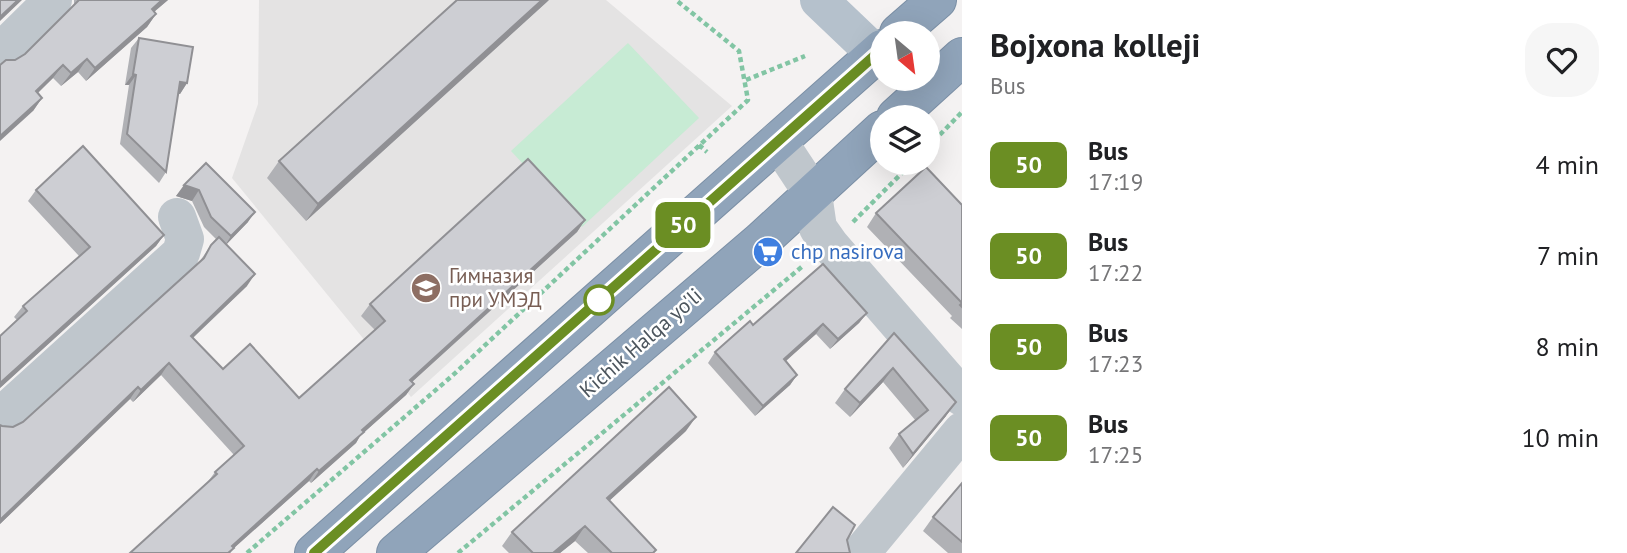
<!DOCTYPE html>
<html lang="en">
<head>
<meta charset="utf-8">
<style>
	body { margin:0; font-family:"PT Sans",sans-serif; background:#f6f6f6; color:#202124; height:100vh; display:flex; flex-direction:column; font-size:26px; white-space:nowrap }
	* { box-sizing:border-box; margin:0 }
	p { font-size:23px; color:#757577 }
	.icon { flex:none; width:38px; height:38px; fill:none; stroke:currentColor; stroke-width:2; stroke-linecap:round; stroke-linejoin:round }
	.map { position:relative; flex:1; overflow:hidden }
	.details { display:flex; flex-direction:column; background:#fff; width:665px }
	.details>* { flex:none }
	.badge { padding:0 14px; border-radius:10px; font-size:24px; line-height:46px }
	.needle { width:46px; rotate:151deg }
	.tools { position:absolute; left:870px; top:21px; display:grid; gap:14px }
	.tools a { display:grid; place-items:center; width:70px; height:70px; border-radius:50%; background:#fff; box-shadow:0 7px 28px #0002; font-size:35px }
	.map>.badge { position:absolute; translate:-50% -50%; box-shadow:0 0 0 4px #fff }
	.round { display:grid; place-items:center; flex:none; width:74px; height:74px; border-radius:28px; background:#f6f6f6 }
	.overview { display:flex; align-items:center; justify-content:space-between; height:119px; padding:0 28px }
	h1 { font-size:33px; font-weight:600; line-height:52px }
	ul { padding:0; list-style:none }
	li { display:flex; align-items:center; gap:21px; height:91px; padding:0 28px }
	li div { flex:1 }
	li b { display:block; font-size:26px }
	li em { font-style:normal }
	li .badge { min-width:77px; font-weight:700; text-align:center }
	main { display:flex; flex:1; min-height:0 }
	.map>svg:first-child { display:block }
	.education { fill:#e4e3e3 }
	.green { fill:#c7ebd4 }
	.lines { fill:none; stroke-linecap:round; stroke-linejoin:round }
	.highway-casing { stroke:#7b8fa5; stroke-width:40 }
	.path { stroke:#82c5a4; stroke-width:4.5; stroke-dasharray:5 3.5; stroke-linecap:butt }
	.minor { stroke:#bfc6cc; stroke-width:38 }
	.major { stroke:#b5c1cc; stroke-width:38 }
	.highway { stroke:#90a4ba; stroke-width:38 }
	.wall { fill:#b0b1b5 }
	.shaded-wall { fill:#909094 }
	.building { fill:#cdced3; stroke:#909094; stroke-width:2 }
	.line-casing { stroke:#fff; stroke-width:16 }
	.line { stroke:#6b8e23; stroke-width:10 }
	.stop-dot { fill:#fff; stroke:#6b8e23; stroke-width:3.5 }
	.labels { text-anchor:middle; stroke-width:5; stroke-linejoin:round; paint-order:stroke }
	.shop-label { font-size:21px; fill:#366cbe; stroke:#fff; text-anchor:start }
	.education-label { font-size:21px; fill:#785e54; stroke:#fff; text-anchor:start }
	.street-label { font-size:21px; fill:#4c555d; stroke:#fff }
</style>
</head>
<body>
<main>
<div class="map">
<svg width="962" height="553" viewBox="0 0 962 553">
	<rect width="100%" height="100%" fill="#f4f2f2"/>
	<!-- education -->
	<path class="education" d="M259,0h347l126,106 -321,291 -179,-219 26,-74z"/>
	<!-- green -->
	<path class="green" d="M628,43l71,75 -117,109 -71,-76z"/>
	<g class="lines">
		<!-- highway casing -->
		<g class="highway-casing">
			<path id="highway" d="M899,33l38,-33
				M896,117l66,-60
				M314,553l568,-504
				M396,553l365,-312 121,-111"/>
		</g>
		<!-- path -->
		<path class="path" d="M746,80l59,-24
			M699,145l8,7
			M928,147l34,-35
			M853,222l59,-59
			M247,553l205,-177 296,-276 -9,-49 -63,-51
			M458,553l346,-288"/>
		<!-- minor -->
		<path class="minor" d="M0,52l53,-52
			M778,141l35,53 5,34 12,17 132,152
			M0,417l181,-164 4,-14 -8,-22
			M861,553l101,-122"/>
		<!-- major -->
		<path class="major" d="M819,0l63,60"/>
		<!-- highway -->
		<use href="#highway" class="highway"/>
	</g>
	<!-- wall -->
	<path class="wall" d="M74,0h94l-14,12 2,2 -9,13 -61,54 -8,-9 -17,14 -8,-8 -15,15 4,5 -9,13 -18,-51 10,-6 49,-48z
		M549,0l-243,221 -39,-43 12,-17z
		M139,38l48,45 -7,11 -2,-1 -12,79 -7,11 -39,-39 9,-59h-4l6,-37z
		M206,163l42,59 -22,22 21,42 -54,52 30,31 76,29 76,-68 -14,-14 9,-12 215,-84 -8,12 -165,150 2,2 -8,11 -46,41 -4,7 -45,40 -2,-2 -75,67 -4,5h-100l77,-70 8,-11 19,-17 -73,-80 -28,27 -3,-3 -130,125v-99l2,1 11,1 10,-5 177,-161 11,-16 5,-6 -12,-12 -12,-26 -16,-5z
		M36,190l128,45 -8,11 -156,142v-52l17,-16 -3,-3 9,-11 56,-50 -51,-55z
		M962,205v124l-12,-11 2,-2 -85,-89 9,-14z
		M867,313l-8,10 -29,26 -14,-15 -31,27 12,14 -7,10 -35,31 -47,-53 7,-11 38,-27z
		M894,333l52,83 -43,52 -14,-20 10,-14 17,-13 -33,-39 -33,35 -15,-14 10,-14z
		M686,431l-77,70 45,52h-66l-13,-12 -15,12h-51l-7,-7 10,-14z
		M962,483v70h-14l-25,-22 10,-14z"/>
	<!-- shaded-wall -->
	<path class="shaded-wall" d="M18,0h4l-22,21v-4z
		M162,0h6l-26,22 10,-13z
		M542,0h7l-243,221 12,-17z
		M156,14l-9,13 -61,54 9,-13z
		M87,59l-9,13 -17,14 10,-13z
		M63,65l-10,13 -27,26 10,-13z
		M133,74l3,1 -7,10h-4z
		M180,82l7,1 -7,11 -7,-1z
		M42,98l-9,13 -33,30v-5z
		M184,185l15,5 -7,11 -16,-5z
		M255,212l-7,10 -24,25 7,-11z
		M585,220l-8,12 -175,159 8,-11z
		M164,235l-8,11 -156,142v-5z
		M255,274l-8,12 -64,61 8,-11z
		M867,313l-8,10 -29,26 8,-10z
		M823,324l-7,10 -40,36 8,-11z
		M169,363l-8,12 -28,27 8,-12z
		M893,368l-10,14 -33,35 10,-14z
		M797,375l-7,10 -35,31 8,-10z
		M414,384l-8,11 -46,41 -4,7 -45,40 8,-12 43,-41z
		M138,387l-8,12 -130,125v-4z
		M956,402l-10,14 -43,52 10,-14z
		M696,417l-10,14 -89,81 10,-14z
		M317,469l-8,12 -75,67 -4,5h-3l5,-7z
		M585,526l-10,15 -15,12h-7z"/>
	<!-- building -->
	<path class="building" d="M0,0h18l-18,17z
		M79,0h83l-10,9 4,5 -61,54 -8,-9 -16,14 -8,-8 -27,26 6,7 -42,38v-71l6,-5h9l10,-6z
		M457,0h85l-224,204 -39,-43z
		M139,38l54,9 -6,36 -7,-1 -14,90 -39,-38 9,-59 -3,-1z
		M83,146l81,89 -164,148v-47l27,-25 -4,-5 67,-59 -54,-57z
		M528,159l57,61 -175,160 4,4 -52,46 2,2 -45,39 -2,-2 -85,77 2,2 -6,5h-98l87,-79 -2,-2 29,-26 -75,-83 -28,27 -3,-3 -138,133v-95l2,1 11,1 10,-5 181,-164 7,-13 8,-8 36,37 -64,62 32,33 27,-25 49,54 86,-77 -15,-17z
		M206,163l49,49 -24,24 -20,-19 -12,-27 -15,-5z
		M926,167l36,38v102l-2,-2 2,-2 -86,-90z
		M823,264l44,49 -29,26 -15,-15 -39,35 13,16 -34,31 -48,-54 35,-31 3,4z
		M894,333l62,69 -43,52 -14,-20 29,-24 -35,-42 -33,35 -15,-14z
		M669,387l27,30 -89,81 49,52 -3,3h-41l-27,-27 -32,27h-20l-21,-21z
		M962,483v59l-29,-25z
		M833,507l22,18 -8,15 3,13h-54z"/>
	<g class="lines">
		<!-- line casing -->
		<g class="line-casing">
			<path id="line" d="M314,553l568,-504"/>
		</g>
		<!-- line -->
		<use href="#line" class="line"/>
	</g>
	<!-- icons -->
	<defs>
		<g id="supermarket-disc" transform="scale(1.575)"><circle r="9.5" fill="#3f7fe0" stroke="#fff"/><path d="M-6-5.5h2.5l.6 2H6L4.5 2H-2.5L-4.4-4H-6ZM-1.5 3.2a1.3 1.3 0 1 0 .1 0ZM3 3.2a1.3 1.3 0 1 0 .1 0Z" fill="#fff"/></g>
		<g id="school-disc" transform="scale(1.575)"><circle r="9.5" fill="#8d6e63" stroke="#fff"/><path d="M0-5L7-2L0 1L-7-2ZM-4 1L0 2.5L4 1V4Q0 6-4 4Z" fill="#fff"/></g>
	</defs>
	<g fill-rule="evenodd">
		<use href="#supermarket-disc" x="768" y="252"/>
		<use href="#school-disc" x="426" y="288"/>
	</g>
	<!-- markers -->
	<circle class="stop-dot" cx="599" cy="300" r="14"/>
	<g class="labels">
		<!-- shop labels -->
		<g class="shop-label">
			<text x="791" y="259">chp nasirova</text>
		</g>
		<!-- education labels -->
		<g class="education-label">
			<text x="449" y="283">Гимназия<tspan x="449" dy="24">при УМЭД</tspan></text>
		</g>
		<!-- street labels -->
		<g class="street-label">
			<text transform="translate(641 343) rotate(-41)" y="7">Kichik Halqa yo'li</text>
		</g>
	</g>
</svg>
<div class="tools">
<a><svg class="needle" viewBox="-14 -14 28 28"><path d="M0-13l5 13h-10z" fill="#e53935"/><path d="M0 13l5-13h-10z" fill="#757577"/></svg></a>
<a><svg class="icon" aria-label="layers" viewBox="0 0 24 24"><path d="M12 4l9 5-9 5-9-5zM3 14l9 5 9-5"/></svg></a>
</div>
<b class="badge" style="left:683px;top:225px;background:#6b8e23;color:#fff">50</b>
</div>
<section class="details">
<div class="overview"><div><h1>Bojxona kolleji</h1><p>Bus</p></div><a class="round"><svg class="icon" aria-label="heart" viewBox="0 0 24 24"><path d="M12 20l-8-8c-3-5 5-10 8-4 3-6 11-1 8 4z"/></svg></a></div>
<ul>
<li><span class="badge" style="background:#6b8e23;color:#fff">50</span><div><b>Bus</b><p>17:19</p></div><em>4 min</em></li>
<li><span class="badge" style="background:#6b8e23;color:#fff">50</span><div><b>Bus</b><p>17:22</p></div><em>7 min</em></li>
<li><span class="badge" style="background:#6b8e23;color:#fff">50</span><div><b>Bus</b><p>17:23</p></div><em>8 min</em></li>
<li><span class="badge" style="background:#6b8e23;color:#fff">50</span><div><b>Bus</b><p>17:25</p></div><em>10 min</em></li>
</ul>
</section>
</main>
</body>
</html>
